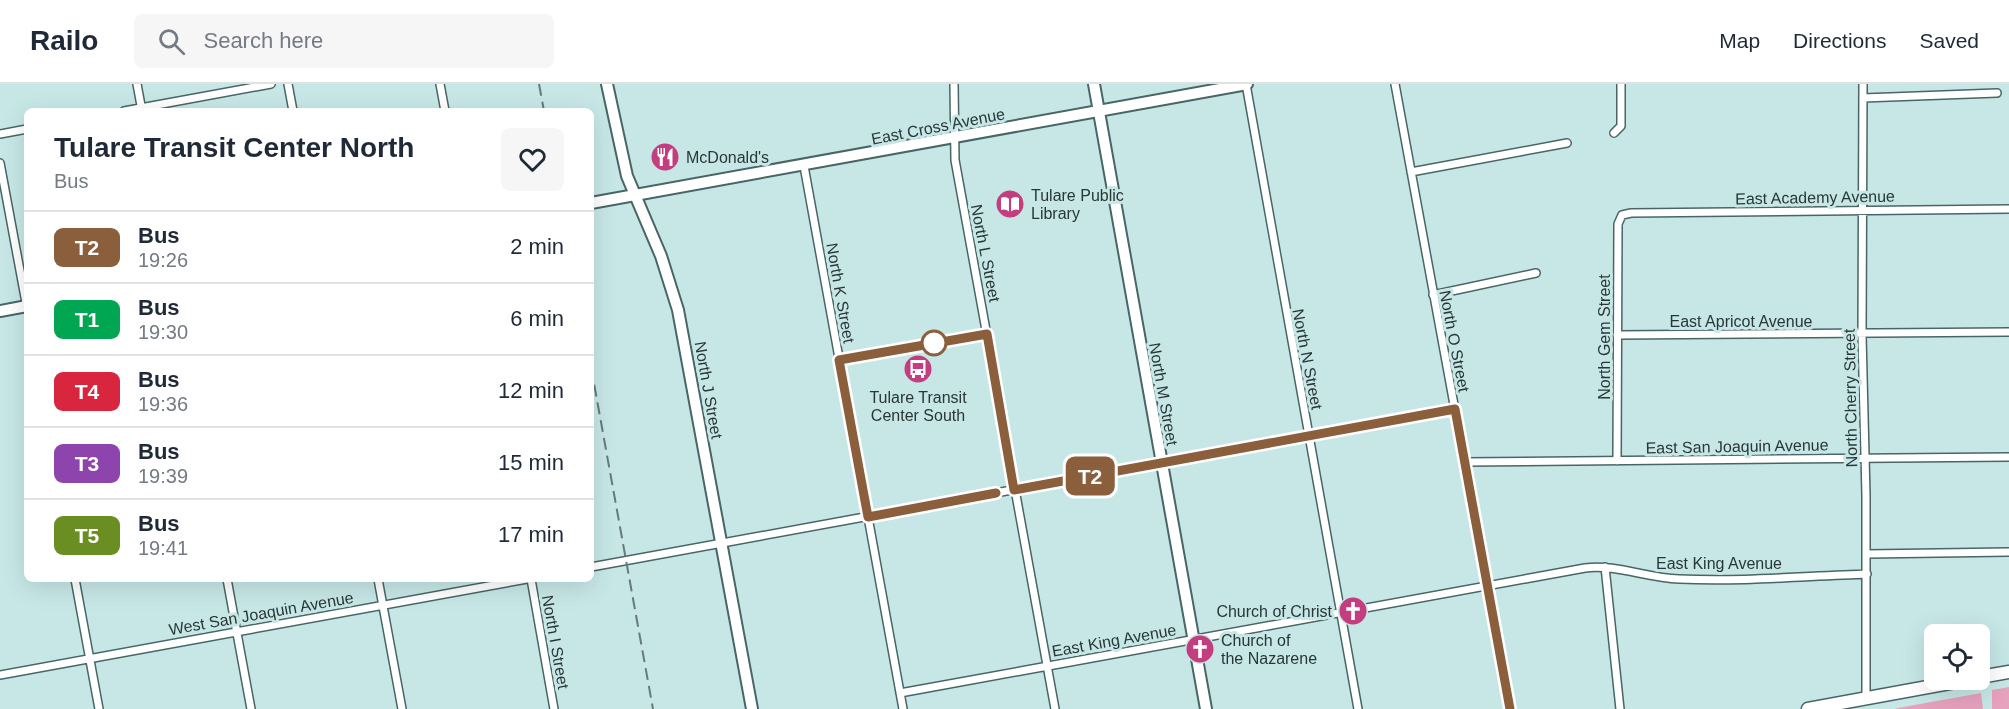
<!DOCTYPE html>
<html lang="en">
<head>
<meta charset="utf-8">
<style>
	body { margin:0; font-family:Arial,sans-serif; background:#f6f6f7; color:#1f2937; height:100vh; display:flex; flex-direction:column; font-size:22px; white-space:nowrap }
	* { box-sizing:border-box; margin:0 }
	p { font-size:20px; color:#747a83 }
	.icon { flex:none; width:33px; height:33px; fill:none; stroke:currentColor; stroke-width:2; stroke-linecap:round; stroke-linejoin:round }
	.map { position:relative; flex:1; overflow:hidden }
	.sheet { position:absolute; left:24px; top:24px; width:570px; height:474px; display:flex; flex-direction:column; background:#fff; border-radius:9px; box-shadow:0 6px 24px #0002 }
	.sheet>* { flex:none }
	.badge { padding:0 12px; border-radius:9px; font-size:21px; line-height:39px }
	.controls { position:absolute; left:1924px; top:540px; display:grid; gap:12px }
	.controls a { display:grid; place-items:center; width:66px; height:66px; border-radius:9px; background:#fff; box-shadow:0 6px 24px #0002; font-size:30px }
	.map>.badge { position:absolute; translate:-50% -50%; box-shadow:0 0 0 3px #fff }
	.round { display:grid; place-items:center; flex:none; width:63px; height:63px; border-radius:9px; background:#f6f6f7 }
	.headline { display:flex; align-items:center; justify-content:space-between; height:102px; padding:0 30px }
	h1 { font-size:28px; font-weight:700; line-height:45px }
	ul { padding:0; list-style:none }
	li { display:flex; align-items:center; gap:18px; height:72px; padding:0 30px; border-top:2px solid #e0e1e3 }
	li div { flex:1 }
	li b { display:block; font-size:22px }
	li em { font-style:normal }
	li .badge { min-width:66px; font-weight:700; text-align:center }
	header { display:flex; align-items:center; gap:36px; box-sizing:border-box; height:84px; padding:0 30px; background:#fff; border-bottom:2px solid #e0e1e3 }
	header strong { font-size:28px }
	nav { display:flex; gap:33px; margin-inline-start:auto; font-size:21px }
	.search { width:420px; height:54px; background:#f6f6f7; display:flex; align-items:center; gap:15px; box-sizing:border-box; padding:0 21px; border-radius:9px; color:#747a83; font-size:22px }
	.map>svg:first-child { display:block }
	.park { fill:#e7a2bd }
	.lines { fill:none; stroke-linecap:round; stroke-linejoin:round }
	.street-casing { stroke:#496565; stroke-width:10 }
	.secondary-casing { stroke:#496565; stroke-width:14 }
	.primary-casing { stroke:#496565; stroke-width:15 }
	.street { stroke:#fff; stroke-width:7 }
	.secondary { stroke:#fff; stroke-width:10 }
	.primary { stroke:#fff; stroke-width:12 }
	.rail { stroke:#667a7a; stroke-width:2; stroke-dasharray:12 6; stroke-linecap:butt }
	.line-casing { stroke:#fff; stroke-width:14 }
	.line { stroke:#8b5e3c; stroke-width:9 }
	.stop-dot { fill:#fff; stroke:#8b5e3c; stroke-width:3 }
	.labels { text-anchor:middle; stroke-width:6; stroke-linejoin:round; paint-order:stroke }
	.street-label { font-size:16px; fill:#293636; stroke:#c7e7e7 }
	.poi-label { font-size:16px; fill:#293636; stroke:#c7e7e7; text-anchor:start }
</style>
</head>
<body>
<header>
<strong>Railo</strong>
<div class="search"><svg class="icon" aria-label="search" viewBox="0 0 24 24"><circle cx="10" cy="10" r="6"/><path d="M15 15l6 6"/></svg>Search here</div>
<nav><a>Map</a><a>Directions</a><a>Saved</a></nav>
</header>
<div class="map">
<svg width="2009" height="625" viewBox="0 0 2009 625">
	<rect width="100%" height="100%" fill="#c7e7e7"/>
	<!-- park -->
	<path class="park" d="M2009,603v22h-17v-19z
		M1981,609l2,16h-88l3,-1z"/>
	<g class="lines">
		<!-- street casing -->
		<g class="street-casing">
			<path id="street" d="M137,0l5,27
				M288,0l5,27
				M440,0l5,27
				M954,0l1,76 100,549
				M1246,0l112,625
				M1395,0l115,625
				M1863,0l-1,251 4,161v202
				M1863,14l134,-5
				M124,27l147,-27
				M1614,49l7,-7v-42
				M0,50l27,-5
				M0,79l27,145
				M804,82l99,543
				M1411,88l156,-29
				M1433,211l103,-22
				M1617,251l392,-3
				M1617,377l1,-237 4,-9 9,-2 378,-4
				M1464,378l545,-5
				M1867,470l142,-2
				M591,483l864,-158
				M1605,483l15,142
				M75,495l24,130
				M227,495l24,130
				M378,495l24,130
				M531,495l23,130
				M0,591l527,-96
				M900,609l685,-125c31,-4 62,10 94,11 62,3 126,-3 188,-5"/>
		</g>
		<!-- secondary casing -->
		<g class="secondary-casing">
			<path id="secondary" d="M607,0l20,92 34,80 17,54 74,399
				M1094,0l112,625
				M591,119l656,-119
				M0,227l27,-5"/>
		</g>
		<!-- primary casing -->
		<g class="primary-casing">
			<path id="primary" d="M1980,593l29,-5
				M1808,625l158,-29"/>
		</g>
		<!-- street -->
		<use href="#street" class="street"/>
		<!-- secondary -->
		<use href="#secondary" class="secondary"/>
		<!-- primary -->
		<use href="#primary" class="primary"/>
		<!-- rail -->
		<path class="rail" d="M539,0l5,27
			M591,283l62,342"/>
	</g>
	<g class="lines">
		<!-- line casing -->
		<g class="line-casing">
			<path id="line" d="M996,409l-128,24 -29,-157 148,-26 27,156 441,-81 55,300"/>
		</g>
		<!-- line -->
		<use href="#line" class="line"/>
	</g>
	<!-- icons -->
	<defs>
		<g id="restaurant-disc" transform="scale(1.5)"><circle r="9.5" fill="#c33d7f" stroke="#c7e7e7"/><path d="M-5-6h1v4h1v-4h1v4h1v-4h1v5L-1.5 .5V6h-2V.5L-5-1ZM5-6V6H3V1.5H1.5Q1.5-4 5-6Z" fill="#fff"/></g>
		<g id="library-disc" transform="scale(1.5)"><circle r="9.5" fill="#c33d7f" stroke="#c7e7e7"/><path d="M-6-4Q-3-5.5-.7-3.5V5Q-3 3-6 4ZM6-4Q3-5.5 .7-3.5V5Q3 3 6 4Z" fill="#fff"/></g>
		<g id="bus-disc" transform="scale(1.5)"><circle r="9.5" fill="#c33d7f" stroke="#c7e7e7"/><path d="M-5-6H5V4H4V6H2V4H-2V6H-4V4H-5ZM-3.5-4V0h7V-4ZM-3.5 1.2v1.5H-2V1.2ZM2 1.2v1.5H3.5V1.2Z" fill="#fff"/></g>
		<g id="church-disc" transform="scale(1.5)"><circle r="9.5" fill="#c33d7f" stroke="#c7e7e7"/><path d="M-1.2-6h2.4v3.5h3.3v2.4h-3.3V6h-2.4V-.1h-3.3v-2.4h3.3Z" fill="#fff"/></g>
	</defs>
	<g fill-rule="evenodd">
		<use href="#restaurant-disc" x="665" y="73"/>
		<use href="#library-disc" x="1010" y="120"/>
		<use href="#bus-disc" x="918" y="285"/>
		<use href="#church-disc" x="1353" y="527"/>
		<use href="#church-disc" x="1200" y="565"/>
	</g>
	<!-- markers -->
	<circle class="stop-dot" cx="934" cy="259" r="12"/>
	<g class="labels">
		<!-- street labels -->
		<g class="street-label">
			<text transform="translate(938 42) rotate(-11)" y="6">East Cross Avenue</text>
			<text transform="translate(1815 113) rotate(-1)" y="6">East Academy Avenue</text>
			<text transform="translate(986 169) rotate(79)" y="6">North L Street</text>
			<text transform="translate(841 209) rotate(80)" y="6">North K Street</text>
			<text x="1741" y="243">East Apricot Avenue</text>
			<text transform="translate(1604 253) rotate(-90)" y="6">North Gem Street</text>
			<text transform="translate(1455 257) rotate(79)" y="6">North O Street</text>
			<text transform="translate(1308 275) rotate(79)" y="6">North N Street</text>
			<text transform="translate(709 306) rotate(80)" y="6">North J Street</text>
			<text transform="translate(1164 310) rotate(80)" y="6">North M Street</text>
			<text transform="translate(1850 314) rotate(-91)" y="6">North Cherry Street</text>
			<text transform="translate(1737 362) rotate(-1)" y="6">East San Joaquin Avenue</text>
			<text x="1719" y="485">East King Avenue</text>
			<text transform="translate(261 529) rotate(-10)" y="6">West San Joaquin Avenue</text>
			<text transform="translate(1114 556) rotate(-10)" y="6">East King Avenue</text>
			<text transform="translate(556 558) rotate(80)" y="6">North I Street</text>
		</g>
		<!-- poi labels -->
		<g class="poi-label">
			<text x="686" y="79">McDonald's</text>
			<text x="1031" y="117">Tulare Public<tspan x="1031" dy="18">Library</tspan></text>
			<text x="918" y="319" text-anchor="middle">Tulare Transit<tspan x="918" dy="18">Center South</tspan></text>
			<text x="1332" y="533" text-anchor="end">Church of Christ</text>
			<text x="1221" y="562">Church of<tspan x="1221" dy="18">the Nazarene</tspan></text>
		</g>
	</g>
</svg>
<div class="controls">
<a><svg class="icon" aria-label="locate" viewBox="0 0 24 24"><circle cx="12" cy="12" r="6"/><path d="M12 2v4M12 18v4M2 12h4M18 12h4"/></svg></a>
</div>
<b class="badge" style="left:1090px;top:392px;background:#8b5e3c;color:#fff">T2</b>
<section class="sheet">
<div class="headline"><div><h1>Tulare Transit Center North</h1><p>Bus</p></div><a class="round"><svg class="icon" aria-label="heart" viewBox="0 0 24 24"><path d="M12 20l-8-8c-3-5 5-10 8-4 3-6 11-1 8 4z"/></svg></a></div>
<ul>
<li><span class="badge" style="background:#8b5e3c;color:#fff">T2</span><div><b>Bus</b><p>19:26</p></div><em>2 min</em></li>
<li><span class="badge" style="background:#00a651;color:#fff">T1</span><div><b>Bus</b><p>19:30</p></div><em>6 min</em></li>
<li><span class="badge" style="background:#d7263d;color:#fff">T4</span><div><b>Bus</b><p>19:36</p></div><em>12 min</em></li>
<li><span class="badge" style="background:#8e44ad;color:#fff">T3</span><div><b>Bus</b><p>19:39</p></div><em>15 min</em></li>
<li><span class="badge" style="background:#6b8e23;color:#fff">T5</span><div><b>Bus</b><p>19:41</p></div><em>17 min</em></li>
</ul>
</section>
</div>
</body>
</html>
